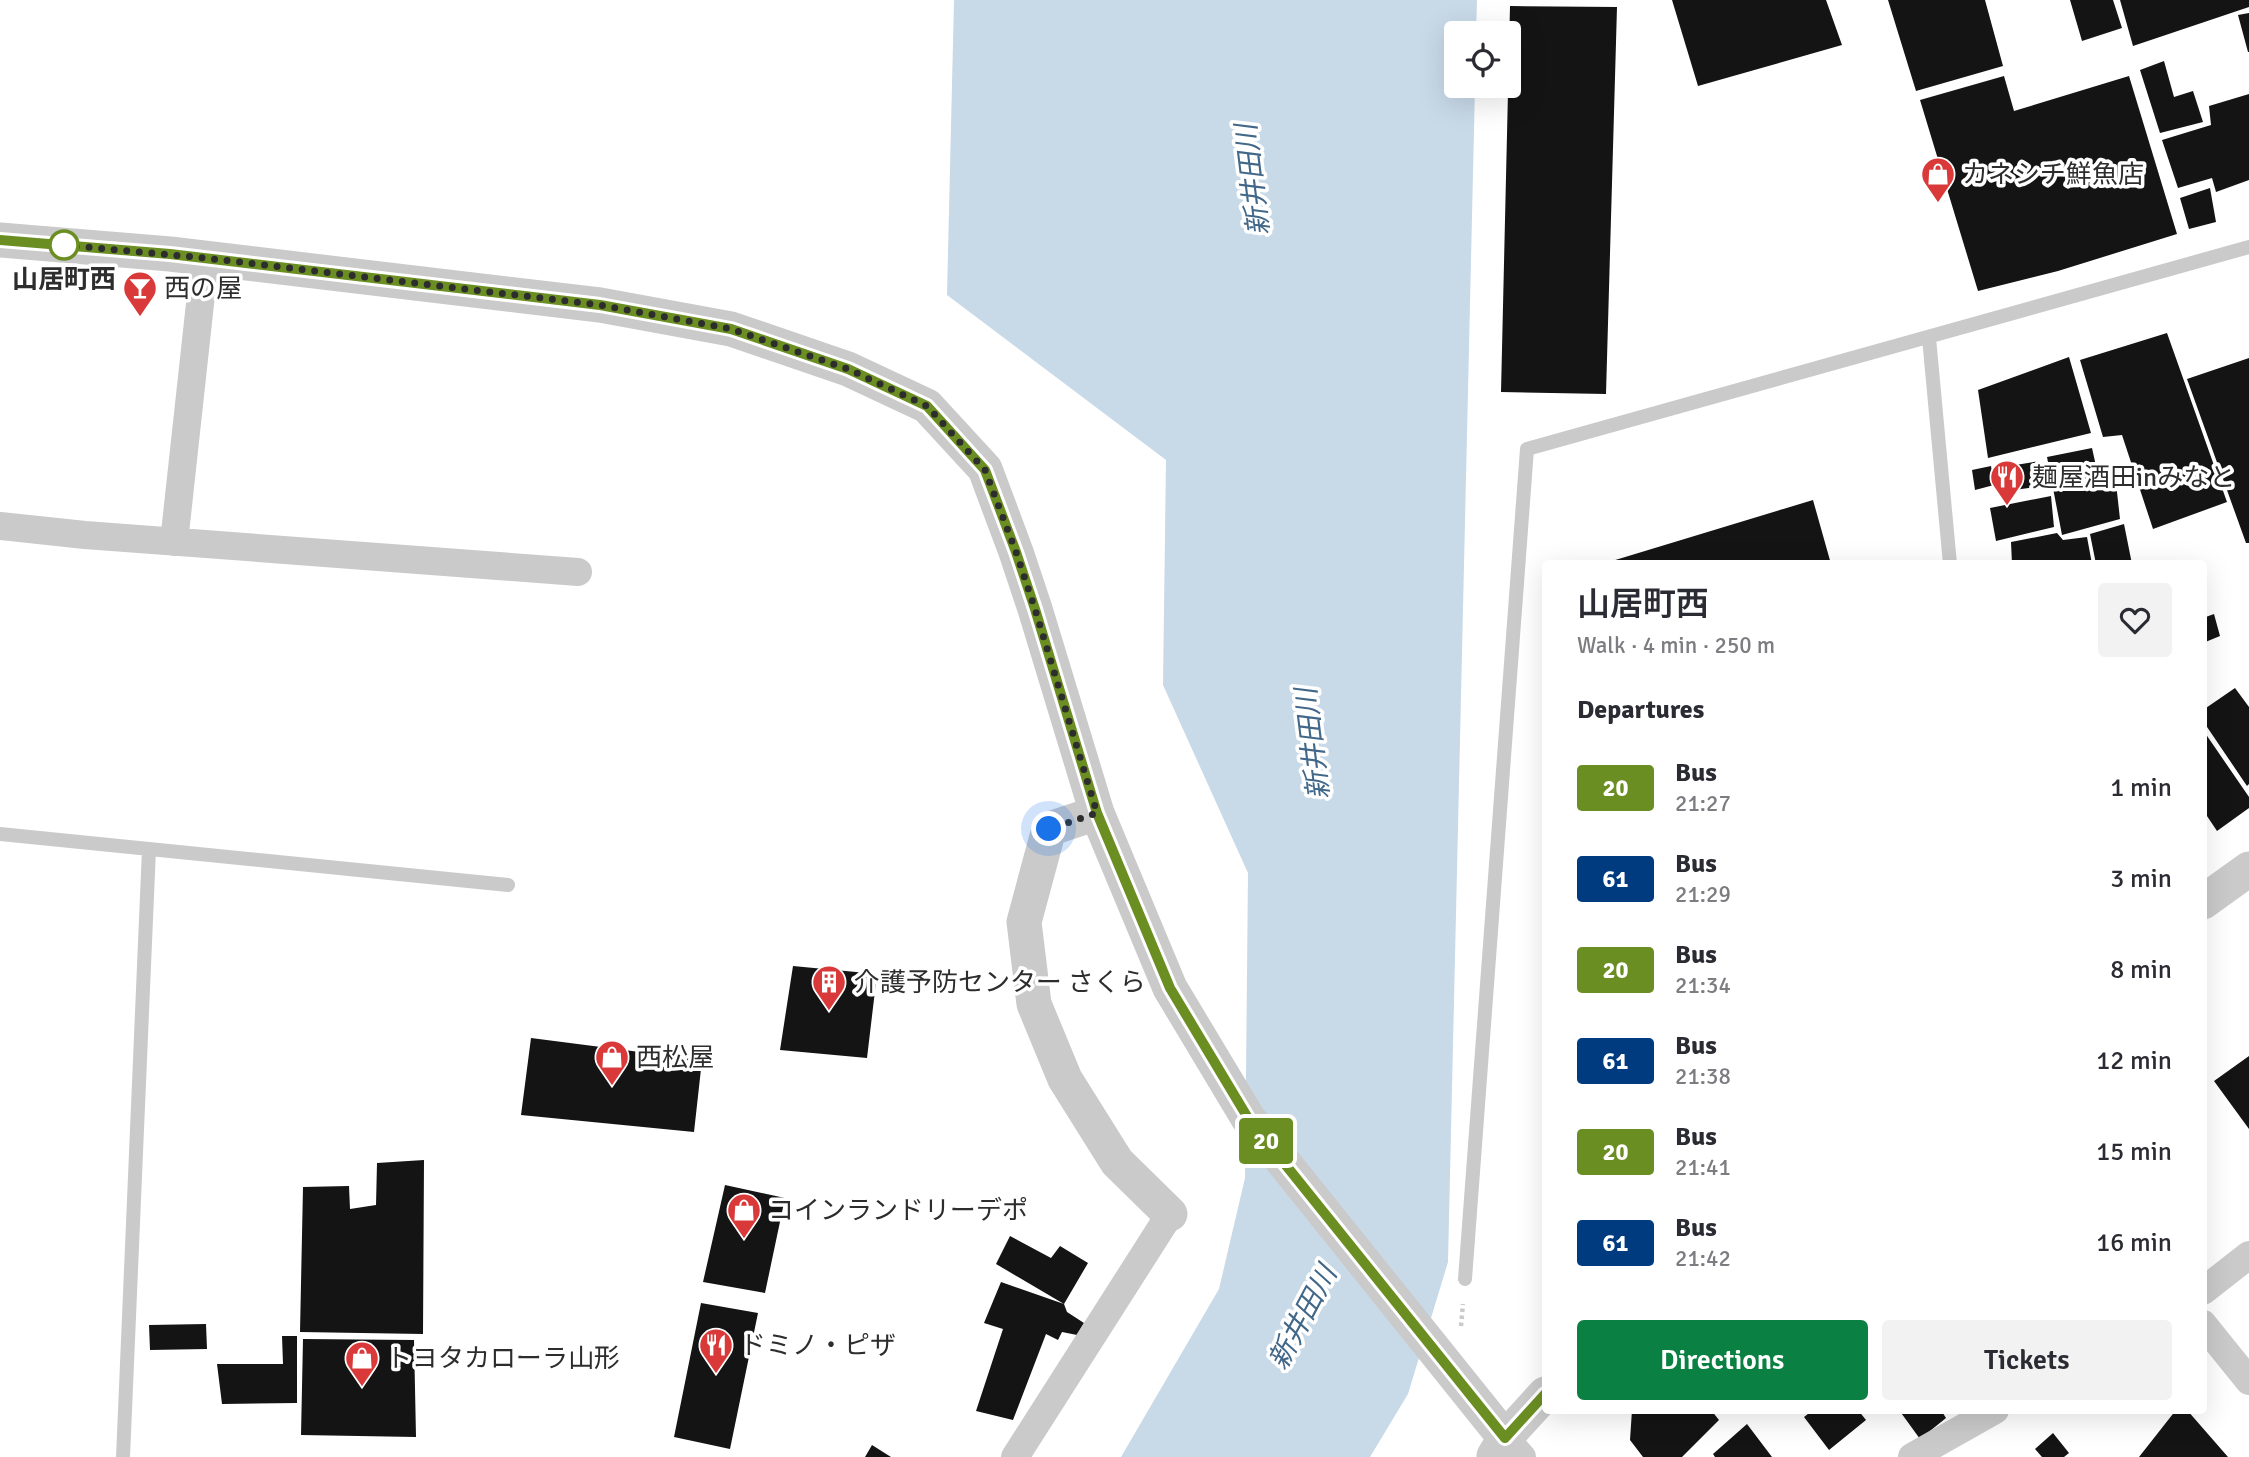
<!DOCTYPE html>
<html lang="en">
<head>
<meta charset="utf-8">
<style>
	body { margin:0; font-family:Signika,"Noto Sans JP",sans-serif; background:#f2f2f3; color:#2b2b33; height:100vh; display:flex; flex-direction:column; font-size:26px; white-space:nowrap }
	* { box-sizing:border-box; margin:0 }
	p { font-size:23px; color:#7c7c81 }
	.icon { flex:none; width:38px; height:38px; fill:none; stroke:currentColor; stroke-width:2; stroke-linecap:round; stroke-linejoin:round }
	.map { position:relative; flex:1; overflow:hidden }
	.drawer { position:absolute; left:1542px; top:560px; width:665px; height:854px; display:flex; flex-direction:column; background:#fff; border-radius:7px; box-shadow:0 7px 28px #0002 }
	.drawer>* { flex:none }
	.badge { padding:0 14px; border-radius:5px; font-size:24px; line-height:46px }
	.tools { position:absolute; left:1444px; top:21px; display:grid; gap:14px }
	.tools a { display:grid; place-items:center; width:77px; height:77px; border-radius:7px; background:#fff; box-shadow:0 7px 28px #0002; font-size:35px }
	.you { position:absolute; width:35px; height:35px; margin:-18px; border:5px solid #fff; border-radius:50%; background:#1a73e8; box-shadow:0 0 0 10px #1a73e833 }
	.map>.badge { position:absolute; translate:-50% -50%; box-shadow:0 0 0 4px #fff }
	h2 { padding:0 35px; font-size:26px; line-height:63px }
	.round { display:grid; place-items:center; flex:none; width:74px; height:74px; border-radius:7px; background:#f2f2f3 }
	.overview { display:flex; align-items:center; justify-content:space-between; height:119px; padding:0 35px }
	h1 { font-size:33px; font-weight:600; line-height:52px }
	.cta { display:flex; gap:14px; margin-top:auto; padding:14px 35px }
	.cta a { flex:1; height:80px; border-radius:7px; background:#0b8043; color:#fff; font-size:28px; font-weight:600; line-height:80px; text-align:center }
	.cta a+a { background:#f2f2f3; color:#2b2b33 }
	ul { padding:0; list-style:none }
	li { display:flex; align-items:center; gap:21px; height:91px; padding:0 35px }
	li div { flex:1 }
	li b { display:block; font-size:26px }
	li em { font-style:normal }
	li .badge { min-width:77px; font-weight:700; text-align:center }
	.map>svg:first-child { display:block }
	.water { fill:#c8d9e8 }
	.building { fill:#141414 }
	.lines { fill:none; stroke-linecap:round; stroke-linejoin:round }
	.path { stroke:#cacaca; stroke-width:4.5; stroke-dasharray:3.5 3.5; stroke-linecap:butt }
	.service { stroke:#cacaca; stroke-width:14 }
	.minor { stroke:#cacaca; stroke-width:28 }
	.tertiary { stroke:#cacaca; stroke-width:35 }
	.line-casing { stroke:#fff; stroke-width:16 }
	.line { stroke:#6b8e23; stroke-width:10 }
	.walk { stroke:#2d2d2d; stroke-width:7; stroke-dasharray:0 12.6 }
	.stop-dot { fill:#fff; stroke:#6b8e23; stroke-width:3.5 }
	.labels { text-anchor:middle; stroke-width:7; stroke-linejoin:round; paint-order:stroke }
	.poi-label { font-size:26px; fill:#2d2d2d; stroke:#fff; text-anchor:start }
	.stop-label { font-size:26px; font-weight:bold; fill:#2d2d2d; stroke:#fff }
	.water-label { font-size:28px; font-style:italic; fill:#416789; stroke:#fff }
</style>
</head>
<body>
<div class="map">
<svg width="2249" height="1457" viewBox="0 0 2249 1457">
	<rect width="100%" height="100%" fill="#fff"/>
	<!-- water -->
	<path class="water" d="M954,0h523l-1,33h-20v53h19l-27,1176 -40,132 -38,63h-249l98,-168 26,-111 3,-305 -85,-188 3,-225 -219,-165z"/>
	<!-- building -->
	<path class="building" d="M1672,0h154l16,45 -144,41z
		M1888,0h97l18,66 -87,25z
		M2070,0h43l9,28 -40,13z
		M2120,0h129v7l-116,39z
		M1510,6l107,1 -11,387 -105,-2z
		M2249,13v39h-1l-10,-37z
		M2164,61l10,36 19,-6 10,31 -43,11 -20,-63z
		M2004,76l10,35 115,-35 48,158 -119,37 -80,20 -58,-191z
		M2249,94v86l-33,12 -4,-14 -34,10 -16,-48 49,-15 -2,-19z
		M2210,188l6,34 -27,7 -9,-31z
		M2167,333l60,169 -74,27 -31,-94 -19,2 -23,-77z
		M2069,357l22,76 -103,25 -10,-68z
		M2249,358v185h-3l-59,-164z
		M2092,448l4,18 18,-1 6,54 -58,16 -15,-78z
		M2040,461l3,25 -43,6 -3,-24z
		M1991,466l3,19 -19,5 -3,-20z
		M2051,496l3,31 -58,14 -6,-33z
		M1813,500l18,64h-218l-1,-3z
		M2124,524l8,40h-36l-6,-30z
		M2057,533l6,7 24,-3 5,27h-80l-1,-22z
		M2214,614l6,22 -17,7v-25z
		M2235,688l14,19v77l-2,2 -44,-65v-11z
		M2203,730l46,67v11l-32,23 -14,-21z
		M793,966l84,8 -10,84 -87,-8z
		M531,1038l171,22 -8,72 -173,-17z
		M2249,1056v73l-35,-48z
		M424,1160l-1,174 -123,-2 3,-145 46,-1 1,23 26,-4 1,-42z
		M725,1185l60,13 -20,95 -62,-11z
		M1010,1236l41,22 9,-12 28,17 -24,41 3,8 17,11 -7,12 -15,-3 -4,8 -12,-6 -33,86 -37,-9 27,-82 -19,-6 17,-41 63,22 -68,-40z
		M701,1303l57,10 -28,136 -56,-12z
		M206,1324l1,25 -57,1 -1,-25z
		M282,1336h15v67l-75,1 -5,-40h66z
		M303,1339l111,1 2,97 -115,-2z
		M1632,1410h79l8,10 -37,37h-39l-13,-17z
		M1813,1410h45l8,10 -37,30 -25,-33z
		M1899,1410h42l5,8 -26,21z
		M2176,1410h11l41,47h-89z
		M1747,1424l25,33h-57l-2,-3z
		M2053,1433l16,20 -5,4h-22l-7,-8z
		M872,1445l19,12h-26z"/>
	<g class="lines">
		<!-- path -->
		<path class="path" d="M1461,1326l2,-22"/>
		<!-- service -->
		<path class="service" d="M1929,338l21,226
			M0,834l508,51
			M1465,1279l62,-830 722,-202
			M123,1457l26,-608"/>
		<!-- minor -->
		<path class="minor" d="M0,526l85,9 493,37
			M174,542l31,-284
			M2203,1291l46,-36
			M2203,1324l46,57
			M1505,1438l17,19
			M1015,1457l155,-243
			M1912,1457l83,-47"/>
		<!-- tertiary -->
		<path class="tertiary" d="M0,240l170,14 430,51 131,24 117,40 79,37 58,63 31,83 19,57 62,204 73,175 78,130 257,320
			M1097,813l-48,16 -25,93 10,82 31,75 52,83 53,52
			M2203,902l46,-33
			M1494,1456l11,-18 40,-44"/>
	</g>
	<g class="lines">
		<!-- line casing -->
		<g class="line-casing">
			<path id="line" d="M0,240l170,14 430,51 131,24 117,40 79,37 58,64 31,82 19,57 62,204 73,175 78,130 257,320 40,-44"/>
		</g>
		<!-- line -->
		<use href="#line" class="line"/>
		<!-- walk -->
		<path class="walk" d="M64,245l141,13 395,47 105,19 26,5 117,40 79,37 58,64 31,82 19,57 62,204 -48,16"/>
	</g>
	<!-- icons -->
	<defs>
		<g id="shop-pin" transform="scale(1.75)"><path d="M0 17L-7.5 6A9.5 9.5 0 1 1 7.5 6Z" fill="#d93939" stroke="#fff"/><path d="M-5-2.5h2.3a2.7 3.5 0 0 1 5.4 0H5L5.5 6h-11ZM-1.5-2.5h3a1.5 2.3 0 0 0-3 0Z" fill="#fff"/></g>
		<g id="bar-pin" transform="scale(1.75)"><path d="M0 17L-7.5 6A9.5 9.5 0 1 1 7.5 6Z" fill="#d93939" stroke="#fff"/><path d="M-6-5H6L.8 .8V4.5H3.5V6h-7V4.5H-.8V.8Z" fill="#fff"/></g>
		<g id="restaurant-pin" transform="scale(1.75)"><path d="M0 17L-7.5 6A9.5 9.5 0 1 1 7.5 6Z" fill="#d93939" stroke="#fff"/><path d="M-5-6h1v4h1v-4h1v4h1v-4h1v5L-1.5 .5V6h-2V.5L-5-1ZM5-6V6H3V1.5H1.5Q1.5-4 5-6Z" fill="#fff"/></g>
		<g id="building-pin" transform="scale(1.75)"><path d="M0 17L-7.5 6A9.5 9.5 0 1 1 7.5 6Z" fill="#d93939" stroke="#fff"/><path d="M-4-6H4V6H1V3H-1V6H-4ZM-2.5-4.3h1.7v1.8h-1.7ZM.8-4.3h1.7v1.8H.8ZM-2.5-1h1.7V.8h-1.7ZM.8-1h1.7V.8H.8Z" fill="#fff"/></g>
	</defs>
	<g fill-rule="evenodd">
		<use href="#shop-pin" x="1938" y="174"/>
		<use href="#bar-pin" x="140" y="288"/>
		<use href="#restaurant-pin" x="2007" y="477"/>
		<use href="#building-pin" x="829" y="982"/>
		<use href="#shop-pin" x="612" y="1057"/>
		<use href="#shop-pin" x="744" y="1210"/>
		<use href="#restaurant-pin" x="716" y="1345"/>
		<use href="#shop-pin" x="362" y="1358"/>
	</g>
	<!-- markers -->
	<circle class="stop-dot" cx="64" cy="245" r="14"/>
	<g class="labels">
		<!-- poi labels -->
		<g class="poi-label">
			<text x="1962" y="183">カネシチ鮮魚店</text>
			<text x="164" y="297">西の屋</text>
			<text x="2032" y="486">麺屋酒田inみなと</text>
			<text x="854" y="991">介護予防センター さくら</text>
			<text x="636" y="1066">西松屋</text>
			<text x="768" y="1219">コインランドリーデポ</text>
			<text x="740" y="1354">ドミノ・ピザ</text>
			<text x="386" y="1367">トヨタカローラ山形</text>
		</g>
		<!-- stop labels -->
		<g class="stop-label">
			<text x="64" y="288">山居町西</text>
		</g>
		<!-- water labels -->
		<g class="water-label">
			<text transform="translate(1252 180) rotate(-97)" y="10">新井田川</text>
			<text transform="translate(1312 744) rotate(-97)" y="10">新井田川</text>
			<text transform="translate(1302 1317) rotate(-62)" y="10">新井田川</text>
		</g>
	</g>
</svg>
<div class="tools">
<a><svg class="icon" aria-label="locate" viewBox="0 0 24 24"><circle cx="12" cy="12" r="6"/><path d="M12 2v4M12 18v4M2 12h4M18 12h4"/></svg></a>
</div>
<div class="you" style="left:1049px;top:829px"></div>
<b class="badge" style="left:1266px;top:1141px;background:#6b8e23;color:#fff">20</b>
<section class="drawer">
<div class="overview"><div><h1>山居町西</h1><p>Walk · 4 min · 250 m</p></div><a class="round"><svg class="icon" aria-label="heart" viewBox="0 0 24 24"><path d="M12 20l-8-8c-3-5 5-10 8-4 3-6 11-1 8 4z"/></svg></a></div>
<h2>Departures</h2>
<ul>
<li><span class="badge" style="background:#6b8e23;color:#fff">20</span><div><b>Bus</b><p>21:27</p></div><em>1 min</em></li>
<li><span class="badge" style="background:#003b80;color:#fff">61</span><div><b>Bus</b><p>21:29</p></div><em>3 min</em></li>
<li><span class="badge" style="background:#6b8e23;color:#fff">20</span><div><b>Bus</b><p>21:34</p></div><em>8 min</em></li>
<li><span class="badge" style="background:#003b80;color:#fff">61</span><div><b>Bus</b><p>21:38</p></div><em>12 min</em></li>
<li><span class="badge" style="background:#6b8e23;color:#fff">20</span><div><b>Bus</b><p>21:41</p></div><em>15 min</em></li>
<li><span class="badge" style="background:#003b80;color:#fff">61</span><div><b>Bus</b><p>21:42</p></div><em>16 min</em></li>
</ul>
<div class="cta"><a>Directions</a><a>Tickets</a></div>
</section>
</div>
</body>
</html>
